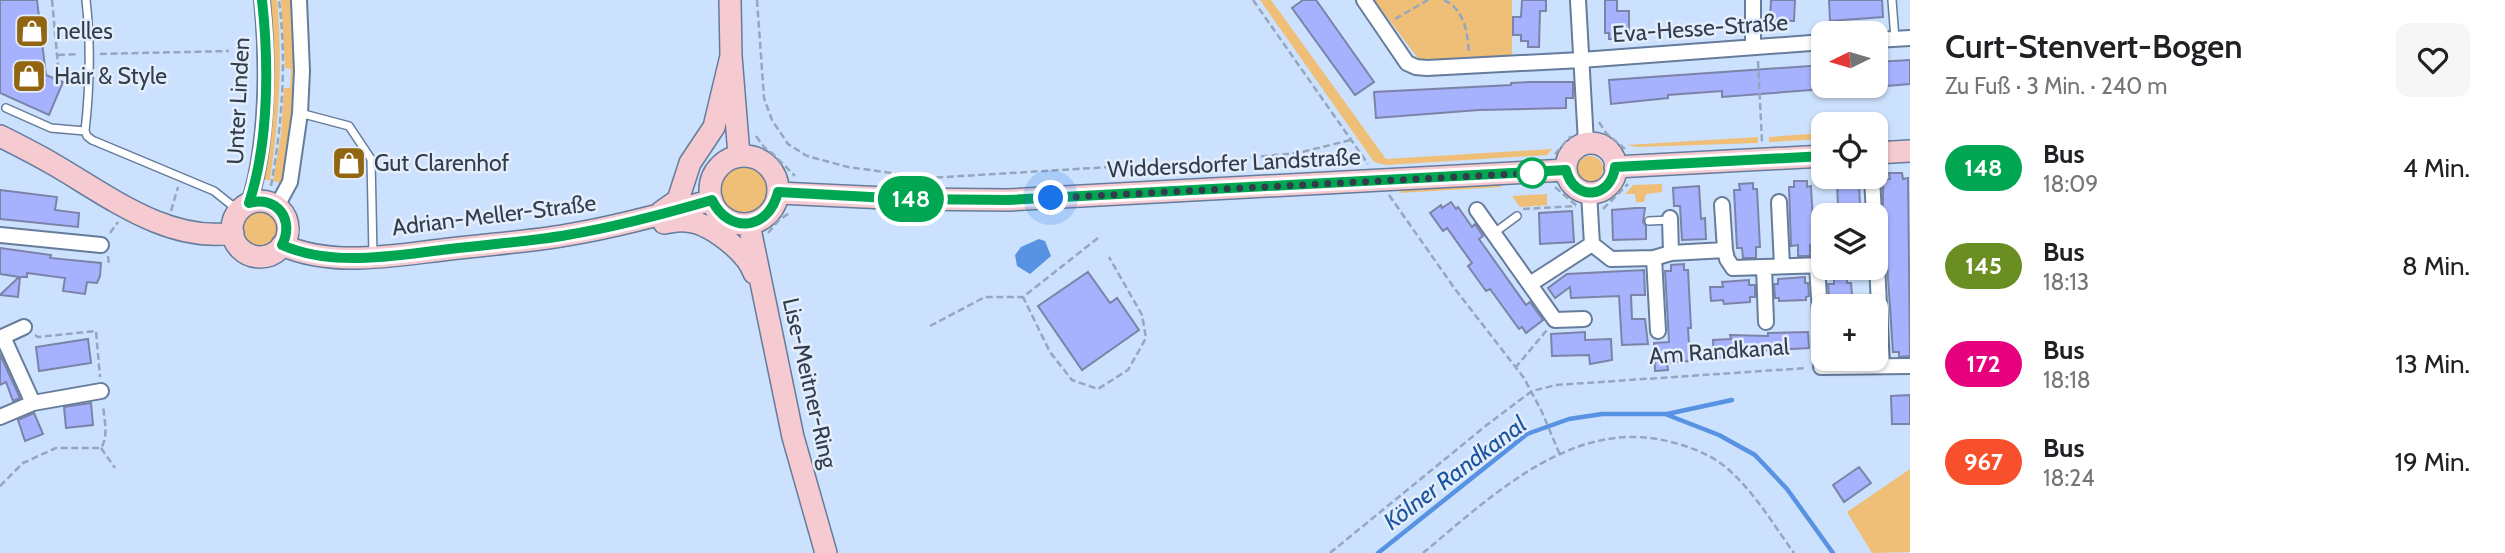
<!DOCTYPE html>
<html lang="de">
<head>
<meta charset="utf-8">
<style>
	body { margin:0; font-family:Cabin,sans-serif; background:#f6f6f6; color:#202124; height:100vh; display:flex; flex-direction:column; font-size:26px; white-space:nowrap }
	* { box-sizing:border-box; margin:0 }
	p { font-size:23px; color:#757577 }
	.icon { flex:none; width:38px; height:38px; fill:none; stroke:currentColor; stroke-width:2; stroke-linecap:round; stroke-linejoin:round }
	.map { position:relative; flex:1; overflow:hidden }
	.details { display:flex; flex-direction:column; background:#fff; width:595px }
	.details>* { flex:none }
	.badge { padding:0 14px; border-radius:23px; font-size:24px; line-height:46px }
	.needle { width:46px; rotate:265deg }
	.fabs { position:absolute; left:1811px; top:21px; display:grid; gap:14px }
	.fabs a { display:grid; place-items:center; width:77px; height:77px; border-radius:14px; background:#fff; box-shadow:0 2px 5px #0004; font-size:35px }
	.you { position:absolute; width:35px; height:35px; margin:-18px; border:5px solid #fff; border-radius:50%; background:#1a73e8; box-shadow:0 0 0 10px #1a73e833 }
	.map>.badge { position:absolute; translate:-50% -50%; box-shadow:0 0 0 4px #fff }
	.round { display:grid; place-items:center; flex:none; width:74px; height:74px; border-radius:14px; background:#f6f6f6 }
	.headline { display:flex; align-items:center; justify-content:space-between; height:119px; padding:0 35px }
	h1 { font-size:33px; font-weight:600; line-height:52px }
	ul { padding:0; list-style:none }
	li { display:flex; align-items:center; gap:21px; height:98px; padding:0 35px }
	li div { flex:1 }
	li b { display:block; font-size:26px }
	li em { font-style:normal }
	li .badge { min-width:77px; font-weight:700; text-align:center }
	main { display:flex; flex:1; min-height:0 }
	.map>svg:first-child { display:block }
	.green { fill:#efbf77 }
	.water { fill:#5793e2 }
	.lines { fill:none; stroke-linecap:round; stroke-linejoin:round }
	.stream { stroke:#5793e2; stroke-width:4.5 }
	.building { fill:#a6b2fd; stroke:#7c83a8; stroke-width:2 }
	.lane-casing { stroke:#657c9c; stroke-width:10 }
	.street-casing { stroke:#657c9c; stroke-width:18 }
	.secondary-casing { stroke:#657c9c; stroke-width:24 }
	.path { stroke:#95a7be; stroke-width:2.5; stroke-dasharray:7 3.5; stroke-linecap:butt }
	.lane { stroke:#fff; stroke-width:7 }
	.street { stroke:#fff; stroke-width:14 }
	.secondary { stroke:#f5cad0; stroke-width:21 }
	.line-casing { stroke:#fff; stroke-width:16 }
	.line { stroke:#00a651; stroke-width:10 }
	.walk { stroke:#323d4b; stroke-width:7; stroke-dasharray:0 12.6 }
	.stop-dot { fill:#fff; stroke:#00a651; stroke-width:3.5 }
	.labels { text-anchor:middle; stroke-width:5; stroke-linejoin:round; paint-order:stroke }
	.street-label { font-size:23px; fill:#323d4b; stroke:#e3edfc }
	.poi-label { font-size:23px; fill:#323d4b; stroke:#e3edfc; text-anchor:start }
	.water-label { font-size:24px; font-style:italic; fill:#1b559d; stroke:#e3edfc }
</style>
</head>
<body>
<main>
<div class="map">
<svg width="1910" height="553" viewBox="0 0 1910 553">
	<rect width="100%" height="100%" fill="#cce1fd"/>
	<!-- green -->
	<path class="green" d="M266,0h11c6,61 2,120 -7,180h-10z
		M281,0h12l3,58 -2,61 -11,65 -10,-3 8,-46 3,-47h6l1,-19 -6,-1z
		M1260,0h11l115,159 166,-10 -5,6 -161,10 -12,-3z
		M1374,0h138v56l-92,5z
		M1823,133v6l-54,3v-5z
		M1758,137v6l-120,4 -12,-2z
		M1577 169a13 13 0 1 1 26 0a13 13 0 1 1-26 0Z
		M718 189a27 27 0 1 1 54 0a27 27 0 1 1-54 0Z
		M1501,182v5l-102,6 4,-5z
		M1662,184v8l-16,2 -2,8h-8l-1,-8h-10l8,-9z
		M1547,194v11l-27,2 -8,-11z
		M243 229a18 18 0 1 1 36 0a18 18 0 1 1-36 0Z
		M1910,469v83l-38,1 -25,-41z"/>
	<!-- water -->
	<path class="water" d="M1039,239l6,2 6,15 -21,18 -13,-8 -2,-11 6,-8z"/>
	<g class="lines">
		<!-- stream -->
		<path class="stream" d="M1667,414l65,-14
			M1378,553l149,-119 42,-15 33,-5h63l54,21 36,20 32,34 46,64"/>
	</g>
	<!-- building -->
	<path class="building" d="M0,0h37l9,75 17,7 -14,33 -49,-22z
		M1303,0h13l58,82 -19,13 -63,-87z
		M1522,0h24v11h-6l-1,36h-11v-6h-7v-6h-8v-18h8z
		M1605,0h12v11h12v22h-8v6h-12v-6h-4z
		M1771,0h24l-1,21 -24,-1z
		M1829,0h53l1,17 -53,4z
		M1910,60v24l-34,3v-25z
		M1824,65v24l-102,8v-6l-54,4v3l-57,6 -2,-24z
		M1530,82h43v16h-7v10l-87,2 -103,8 -2,-26 137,-7v-2z
		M1889,173h13l1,6 5,-1 2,178 -11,1v-5h-6l-10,-148v-24l7,-1z
		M1794,181h13v6l4,-1 3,58 -4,1v11h-12v-11l-7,1 -2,-59h5z
		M1859,182l1,24 -22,1 -1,-24z
		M1753,183v6h4l3,58h-4v11h-13l-1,-10h-5l-3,-58h6l-1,-6z
		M1699,186l2,33 4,-1 1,21 -24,1 -2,-34h-6l-1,-18z
		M0,190l57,7 -2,13 24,3 -1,14 -78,-8z
		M1451,202l5,7 2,-2 14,20 3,-3 8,12 -4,3 47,66 4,-3 13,18 -17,13 -4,-6 -3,2 -29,-40 -4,2 -18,-25 4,-3 -25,-35 -4,3 -13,-18 11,-8 1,3z
		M1864,206v9h-17v-8z
		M1636,208h9l-2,14 3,4v13l-33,1 -1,-30z
		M1572,211l2,31 -34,2 -1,-31z
		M0,248l51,7 -1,3 51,5 -1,13 -3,7 -10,-1 -2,12 -22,-3 2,-13 -38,-5v4h-7l-2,20 -18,-2 19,-18 -19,-3z
		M1684,264v6h4l3,58h-3l2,33 -23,2 1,7 -13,1 -1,-28 15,-1 -4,-71h6v-6z
		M1644,270l1,25h-14l1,24h13l3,25 -26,1 -3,-49 -48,2 -1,-11 -15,11 -7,-10 19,-14z
		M1088,272l22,31 7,-5 22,32 -57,40 -44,-64z
		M1847,275v8h4l2,23h-23l-2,-22h6v-8z
		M1805,277v6h3l1,13 -3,1v3l-27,1v-3h-4l-1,-14h4v-5z
		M1749,280v5h6v12h-5v5l-26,2 -1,-4 -12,1 -1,-14h13l-1,-5z
		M1585,332v8l26,-1 1,21 -22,4 -1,-9 -37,1 -1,-22z
		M1808,332l1,16 -53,3v5l-42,2 -1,-18 18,-1 -1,-4 38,1v-3z
		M88,339l3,24 -52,8 -3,-24z
		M0,354l20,44 -7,3 -7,-19 -6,3z
		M1910,395v29h-18l-1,-28z
		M91,403l2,22 -27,3 -2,-21z
		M34,413l9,21 -18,7 -7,-21z
		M1859,467l12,16 -27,19 -11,-17z"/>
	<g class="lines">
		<!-- lane casing -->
		<g class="lane-casing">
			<path id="lane" d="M1892,0l3,39
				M6,108l45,20 34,3 2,5 5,4 122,51 25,20
				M300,113l49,13 22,33 2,96
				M85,131c5,-44 6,-87 1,-131
				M1649,221l21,-1
				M1494,233l23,-17"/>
		</g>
		<!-- street casing -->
		<g class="street-casing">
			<path id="street" d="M1364,0l43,63 9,4 11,1 154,-8 243,-18
				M1578,0l8,143
				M1753,0v46
				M1876,40l34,-2
				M1872,177l2,38
				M1589,193l3,51 19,15 43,-1 17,-5 54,-3 2,9 6,9 91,-3
				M1779,202l3,64
				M249,203c19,-58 19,-142 13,-203
				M1722,205l3,45
				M277,206l13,-24 10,-69 2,-42 -3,-71
				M1477,210l78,110 29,-1
				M1670,218l1,35
				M0,235l101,10
				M1876,244l6,122
				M1654,258l4,73
				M1817,265l4,66
				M1764,267l2,55
				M1530,284l62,-40
				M3,337l30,66
				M0,338l24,-11
				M1821,367l89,-1
				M0,417l33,-14 68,-12"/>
		</g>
		<!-- secondary casing -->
		<g class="secondary-casing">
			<path id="secondary" d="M730,0l1,56 8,99
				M0,136c18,9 36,18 53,28 54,31 114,79 180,69
				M1566 168a25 25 0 1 1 50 0a25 25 0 1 1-50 0Z
				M1876,153l34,-2
				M710 190a34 34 0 1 1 68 0a34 34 0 1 1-68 0Z
				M1615,167l209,-11
				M778,193l129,6 101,1 558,-30
				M232 229a28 28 0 1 1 56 0a28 28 0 1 1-56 0Z
				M661,212l17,-12 12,-37 24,-36 17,-71
				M664,223c7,-1 15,-3 22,-2 23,1 61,31 68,52
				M749,224l44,213 33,116
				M282,245c52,23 114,10 168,4 39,-5 78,-7 117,-14 49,-8 97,-21 145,-35"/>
		</g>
		<!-- path -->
		<path class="path" d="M52,0l7,76
			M757,0l7,98 8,22 16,24 19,12 41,11 81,11 295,-18 74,-7 53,-13
			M1253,0l115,164
			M1444,0c21,10 23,32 25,52
			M1395,19l33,-19
			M100,54l129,-3
			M58,55l21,-1
			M1758,61l4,81
			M1599,122l7,11 19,16
			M756,136l8,11 9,7 22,22
			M1555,154l16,-18
			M271,186c11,-61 16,-124 8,-186
			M1555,187l22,19
			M1389,195l66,94 69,89 18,34 18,43
			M1523,209l53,-3
			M1603,209l25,-25
			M171,211l7,-24
			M288,227l9,-1 2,8
			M110,233l8,-11
			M768,233l11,-13 12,-8
			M1098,238l-75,59 27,55 22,28 26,9 30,-19 18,-32 -4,-23 -33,-58
			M108,256l1,9
			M930,326l55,-29h38
			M35,335l3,2 58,-6 4,46
			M1515,368l32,-38
			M101,448l14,20
			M0,486l23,-23 33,-15h45c8,-12 3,-30 2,-43
			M1330,553l158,-129 44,-33 24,-6 251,-17
			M1423,553c69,-57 150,-137 248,-111 20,5 41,13 57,27 27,24 45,55 66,84"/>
		<!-- lane -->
		<use href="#lane" class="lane"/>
		<!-- street -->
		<use href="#street" class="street"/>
		<!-- secondary -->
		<use href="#secondary" class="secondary"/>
	</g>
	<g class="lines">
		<!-- line casing -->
		<g class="line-casing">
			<path id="line" d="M262,0c7,63 7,142 -13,203 28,-8 46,17 33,42 52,23 114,10 168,4 39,-5 78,-7 117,-14 49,-8 97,-21 145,-35 17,35 57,30 66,-8l129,7 101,1 558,-30c8,32 45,29 49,-3l209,-11"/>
		</g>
		<!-- line -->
		<use href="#line" class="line"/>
		<!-- walk -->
		<path class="walk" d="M1051,198l481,-25"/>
	</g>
	<!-- icons -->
	<defs>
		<g id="shop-square" transform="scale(1.75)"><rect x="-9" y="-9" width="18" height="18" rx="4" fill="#926511" stroke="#e3edfc"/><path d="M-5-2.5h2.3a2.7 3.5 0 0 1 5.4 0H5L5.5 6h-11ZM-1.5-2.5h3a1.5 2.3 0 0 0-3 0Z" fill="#fff"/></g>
	</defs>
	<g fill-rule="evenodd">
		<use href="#shop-square" x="32" y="31"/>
		<use href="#shop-square" x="29" y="76"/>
		<use href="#shop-square" x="349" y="163"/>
	</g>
	<!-- markers -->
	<circle class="stop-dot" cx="1532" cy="173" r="14"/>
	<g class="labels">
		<!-- street labels -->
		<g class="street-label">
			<text transform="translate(1700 28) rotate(-4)" y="8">Eva-Hesse-Straße</text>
			<text transform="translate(238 101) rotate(-87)" y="8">Unter Linden</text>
			<text transform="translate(1234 163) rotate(-3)" y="8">Widdersdorfer Landstraße</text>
			<text transform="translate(494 215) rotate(-7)" y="8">Adrian-Meller-Straße</text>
			<text transform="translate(1719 351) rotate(-4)" y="8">Am Randkanal</text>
			<text transform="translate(810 383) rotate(77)" y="8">Lise-Meitner-Ring</text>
		</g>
		<!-- poi labels -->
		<g class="poi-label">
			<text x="56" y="39">nelles</text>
			<text x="54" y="84">Hair &amp; Style</text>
			<text x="374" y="171">Gut Clarenhof</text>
		</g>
		<!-- water labels -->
		<g class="water-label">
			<text transform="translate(1455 473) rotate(-37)" y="8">Kölner Randkanal</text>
		</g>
	</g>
</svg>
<div class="fabs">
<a><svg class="needle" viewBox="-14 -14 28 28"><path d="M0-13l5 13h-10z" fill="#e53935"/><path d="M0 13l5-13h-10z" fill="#757577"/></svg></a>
<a><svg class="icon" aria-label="locate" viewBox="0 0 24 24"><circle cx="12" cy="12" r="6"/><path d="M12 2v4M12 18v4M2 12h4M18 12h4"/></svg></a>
<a><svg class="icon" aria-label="layers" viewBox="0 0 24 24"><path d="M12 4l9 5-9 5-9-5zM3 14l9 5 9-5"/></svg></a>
<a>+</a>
</div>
<div class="you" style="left:1051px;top:198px"></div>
<b class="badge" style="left:911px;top:199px;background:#00a651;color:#fff">148</b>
</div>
<section class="details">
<div class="headline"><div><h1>Curt-Stenvert-Bogen</h1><p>Zu Fuß · 3 Min. · 240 m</p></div><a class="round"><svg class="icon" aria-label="heart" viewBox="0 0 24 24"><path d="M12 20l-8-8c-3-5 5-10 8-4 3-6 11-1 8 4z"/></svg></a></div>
<ul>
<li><span class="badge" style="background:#00a651;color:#fff">148</span><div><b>Bus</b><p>18:09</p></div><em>4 Min.</em></li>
<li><span class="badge" style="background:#6b8e23;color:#fff">145</span><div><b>Bus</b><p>18:13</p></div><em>8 Min.</em></li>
<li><span class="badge" style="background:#e6007e;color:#fff">172</span><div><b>Bus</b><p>18:18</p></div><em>13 Min.</em></li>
<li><span class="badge" style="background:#f8502d;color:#fff">967</span><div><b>Bus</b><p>18:24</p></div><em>19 Min.</em></li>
</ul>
</section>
</main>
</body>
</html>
